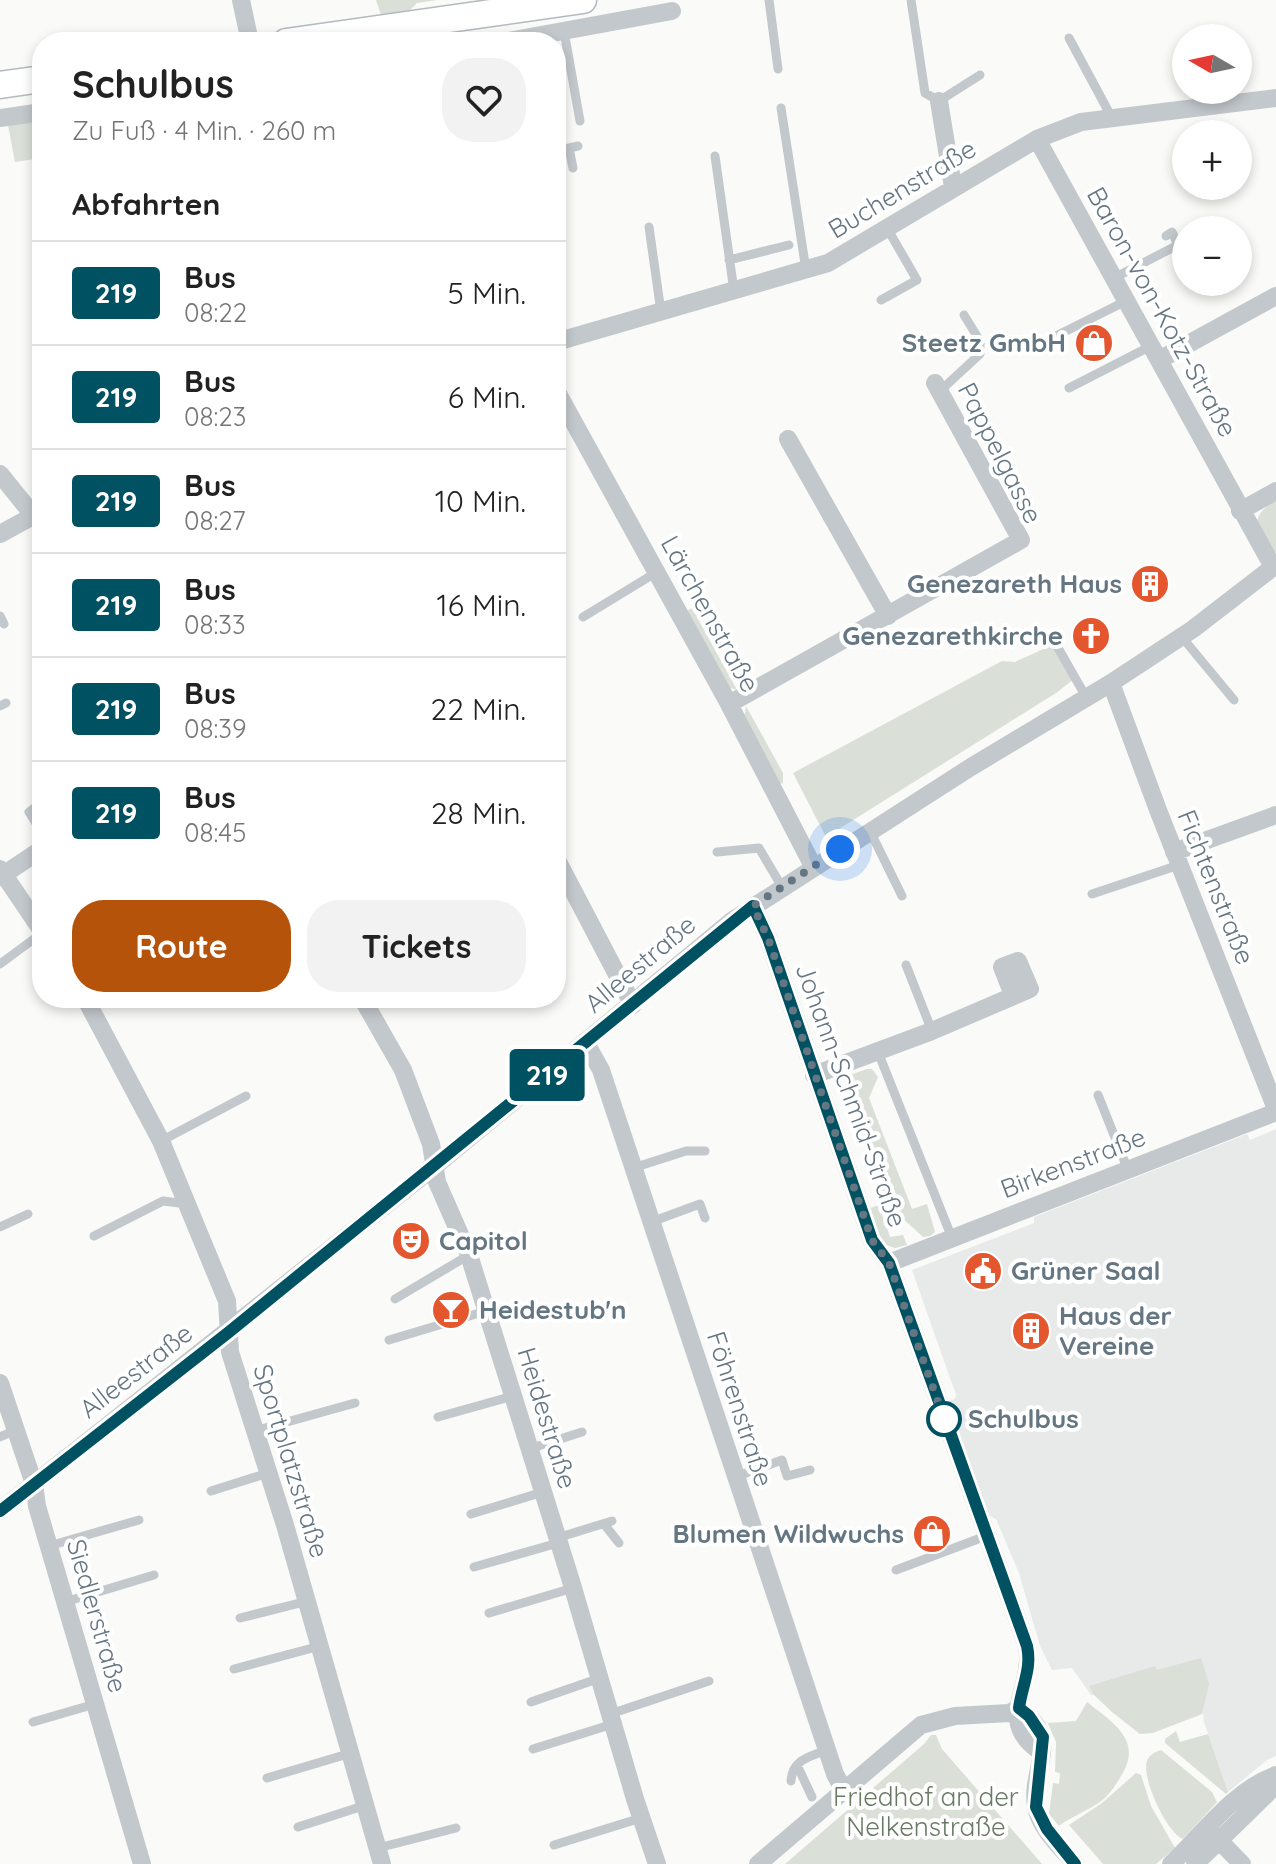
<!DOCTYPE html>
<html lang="de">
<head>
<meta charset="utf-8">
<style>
	body { margin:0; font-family:Quicksand,sans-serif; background:#f2f2f2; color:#222; height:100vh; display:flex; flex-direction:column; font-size:30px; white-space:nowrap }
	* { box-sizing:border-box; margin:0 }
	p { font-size:26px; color:#767676 }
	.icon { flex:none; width:44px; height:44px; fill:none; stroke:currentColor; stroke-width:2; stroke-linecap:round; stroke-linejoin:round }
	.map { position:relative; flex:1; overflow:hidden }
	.details { position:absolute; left:32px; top:32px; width:534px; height:976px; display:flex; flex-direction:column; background:#fff; border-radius:32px; box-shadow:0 4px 12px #0003 }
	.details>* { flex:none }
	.badge { padding:0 16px; border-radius:6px; font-size:28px; line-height:52px }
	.needle { width:52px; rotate:279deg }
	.controls { position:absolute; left:1172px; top:24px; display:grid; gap:16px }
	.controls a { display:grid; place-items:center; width:80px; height:80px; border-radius:50%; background:#fff; box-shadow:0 4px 12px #0003; font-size:40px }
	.you { position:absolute; width:40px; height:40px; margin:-20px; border:6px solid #fff; border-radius:50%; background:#1a73e8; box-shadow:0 0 0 12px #1a73e833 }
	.map>.badge { position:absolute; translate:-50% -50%; box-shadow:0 0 0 4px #fff }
	h2 { padding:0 40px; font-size:30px; line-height:72px }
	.round { display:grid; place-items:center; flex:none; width:84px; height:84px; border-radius:32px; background:#f2f2f2 }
	.summary { display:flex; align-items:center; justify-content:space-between; height:136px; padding:0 40px }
	h1 { font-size:38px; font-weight:800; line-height:60px }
	.action { display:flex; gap:16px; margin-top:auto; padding:16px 40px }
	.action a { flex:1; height:92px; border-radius:32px; background:#b45309; color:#fff; font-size:32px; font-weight:800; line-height:92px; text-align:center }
	.action a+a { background:#f2f2f2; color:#222 }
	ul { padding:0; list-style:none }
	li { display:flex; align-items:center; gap:24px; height:104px; padding:0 40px; border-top:2px solid #e0e0e0 }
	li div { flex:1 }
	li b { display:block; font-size:30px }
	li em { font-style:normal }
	li .badge { min-width:88px; font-weight:700; text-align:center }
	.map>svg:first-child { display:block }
	.built { fill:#e8e9e9 }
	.green { fill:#dadfd7 }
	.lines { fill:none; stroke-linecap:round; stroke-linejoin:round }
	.secondary-casing { stroke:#b3babf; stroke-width:29 }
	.lane { stroke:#c3c8cc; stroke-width:9 }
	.street { stroke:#c3c8cc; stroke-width:18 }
	.secondary { stroke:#fff; stroke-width:26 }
	.line-casing { stroke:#fff; stroke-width:18 }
	.line { stroke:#005262; stroke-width:12 }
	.walk { stroke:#657683; stroke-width:8; stroke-dasharray:0 14.4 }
	.stop-dot { fill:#fff; stroke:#005262; stroke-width:4 }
	.labels { text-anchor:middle; stroke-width:8; stroke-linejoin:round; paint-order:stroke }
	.street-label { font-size:26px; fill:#657683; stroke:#fff }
	.poi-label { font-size:26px; font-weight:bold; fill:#657683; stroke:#fff; text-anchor:end }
	.stop-label { font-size:26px; font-weight:bold; fill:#657683; stroke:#fff; text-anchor:start }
	.park-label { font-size:26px; fill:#687a64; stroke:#fff }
</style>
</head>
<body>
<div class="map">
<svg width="1276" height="1864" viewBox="0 0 1276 1864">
	<rect width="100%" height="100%" fill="#fafaf8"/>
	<!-- built -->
	<path class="built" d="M1276,1129v627l-9,4 -39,32 -24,-70 -4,-26 -42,4 -67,-5 -19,-27 -20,2 -12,-24 -21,-73 -23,-54 -10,-5 -40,-112 9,-3 1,-4 -44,-125 122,-47v-6l213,-83 3,6z"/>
	<!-- green -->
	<path class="green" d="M376,0h61l-20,3 -11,11 -25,1z
		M42,120v38l-27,4 -7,-37z
		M1276,501v51h-1l-19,-26c2,-14 8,-18 20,-25z
		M692,608l45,82 -9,-3 -45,-74z
		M1059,642l19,34 -22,17 -230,144 -33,-64 209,-112 13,1z
		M746,706l37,67v10l-5,2 -34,-66z
		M867,1069h5l6,8 -9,21 43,111 15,-5 8,28 -5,4 -7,1 -36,-33 -43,-127z
		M879,1205l11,32 13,-2 4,10 -12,3 -12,-4 -15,-35z
		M1201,1658l8,26 -7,30 -49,19 -13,1 -28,-22 -18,-17 -5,-9 66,-20 2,4z
		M1087,1702c25,20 57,38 34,74 -6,11 -14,22 -24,28 -12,8 -27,13 -38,22l-10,-12 4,-31 6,1 1,-11 -5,-1 1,-30 -8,-19 28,-2z
		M1176,1731l4,11 28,-8 20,58 -2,2 -61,-51v-4z
		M931,1735h5l6,14 100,115h-257l139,-120z
		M1161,1750l51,42 5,10 -34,37c-16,-6 -42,-61 -36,-78 2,-6 8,-9 14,-11z
		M1136,1773l5,2 10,31 24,42 -19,16h-53l-34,-39 33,-22z"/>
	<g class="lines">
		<!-- secondary casing -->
		<g class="secondary-casing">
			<path id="secondary" d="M286,42l297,-42
				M0,85l42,-6"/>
		</g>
		<!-- lane -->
		<path class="lane" d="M769,0l9,69
			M911,0l14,93 14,8 41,-26
			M564,31l16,90
			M1069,38l43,80
			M781,108l25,162
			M569,148l4,20
			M556,151l22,-5
			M715,156l19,135
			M649,227l12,85
			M729,260l60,-15
			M1114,278l64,-33 -6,-13 -6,4
			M881,300l36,-20 -30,-52
			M1050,339l76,-38
			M1069,388l82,-42
			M940,391l40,-37v-13l-16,-26
			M0,616l4,8
			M583,617l74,-45
			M1181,636l53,64
			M1057,646l29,51
			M0,706l6,-3
			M42,802l-13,10 13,21
			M870,831l32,65
			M717,852l42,-4 23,39
			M1092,894l87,-29
			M0,964l42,-31
			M906,965l26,66
			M878,1052l74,186
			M1098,1095l30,75
			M161,1141l85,-45
			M633,1168l53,-17h19
			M651,1222l49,-18 5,14
			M0,1227l28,-13
			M94,1236l69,-35 24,3
			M395,1299l74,-44
			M389,1340l97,-29
			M438,1417l75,-21
			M255,1431l100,-28
			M0,1437l16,-7
			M529,1449l53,-17
			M735,1477l47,-17 5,16 23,-6
			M211,1491l57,-18
			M471,1514l72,-22
			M604,1524l15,19
			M557,1538l55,-17
			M49,1546l90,-26
			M474,1567l84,-24
			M896,1570l90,-34
			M65,1602l89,-27
			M489,1613l84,-25
			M240,1618l68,-17
			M234,1669l86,-23
			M531,1702l69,-24
			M610,1714l99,-33
			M33,1722l62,-18
			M533,1749l80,-25
			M797,1765l15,32
			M267,1778l84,-25
			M791,1781c1,-21 19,-25 36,-31
			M298,1827l68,-22
			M554,1845l87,-27
			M378,1848l78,-20"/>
		<!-- street -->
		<path class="street" d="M241,0l9,42
			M503,42l169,-31
			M939,101l14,86
			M0,118l42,-6
			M1037,139l236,428
			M556,342l272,-79 209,-124 44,-17 195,-24
			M1159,360l117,-64
			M556,390l173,314 84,162
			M788,439l100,177
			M0,474l33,41
			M1240,511l36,-20
			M0,534l42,-23
			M1111,683l47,127 118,299
			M729,704l292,-164 -86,-157
			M1174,852l102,-37
			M556,858l77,147
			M0,869l42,62
			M0,877l42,-28
			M753,906l15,32 104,302 17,23 138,383c8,42 -33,75 14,106
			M85,998l76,143 66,160 3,51 55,173 97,339
			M362,998l41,72 28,74 6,38 32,73 102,326 64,218 22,65
			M586,1043l15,27 234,704 9,17
			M814,1075l118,-44 98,-42 -12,-28 -16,6 11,28
			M889,1263l387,-151
			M0,1383l34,101 3,22 105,358
			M0,1511l435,-345 298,-246 238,-153 140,-84 82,-54 83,-64
			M1019,1708c44,33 11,59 17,98 3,22 26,42 39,58
			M1212,1833l30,31
			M758,1864l163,-139 34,-9 54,-3 10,-5
			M1171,1864c33,-31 62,-73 105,-89
			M1195,1864l81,-79"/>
		<!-- secondary -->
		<use href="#secondary" class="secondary"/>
	</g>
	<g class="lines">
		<!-- line casing -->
		<g class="line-casing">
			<path id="line" d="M0,1511l229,-179 524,-426 15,32 104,302 17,23 138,383c5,23 -5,39 -8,62l10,8 14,21 -7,70 11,22 28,35"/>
		</g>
		<!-- line -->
		<use href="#line" class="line"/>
		<!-- walk -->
		<path class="walk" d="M840,849l-87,57 15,32 104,302 17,23 55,156"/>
	</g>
	<!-- icons -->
	<defs>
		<g id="shop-disc" transform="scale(2)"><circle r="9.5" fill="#e4572e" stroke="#fff"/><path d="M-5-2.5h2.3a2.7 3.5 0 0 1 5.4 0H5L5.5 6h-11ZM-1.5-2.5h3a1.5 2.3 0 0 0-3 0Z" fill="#fff"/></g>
		<g id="building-disc" transform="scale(2)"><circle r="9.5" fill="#e4572e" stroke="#fff"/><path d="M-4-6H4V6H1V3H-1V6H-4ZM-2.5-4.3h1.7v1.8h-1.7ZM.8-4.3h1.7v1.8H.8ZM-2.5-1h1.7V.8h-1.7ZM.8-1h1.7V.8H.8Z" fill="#fff"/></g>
		<g id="church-disc" transform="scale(2)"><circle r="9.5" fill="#e4572e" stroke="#fff"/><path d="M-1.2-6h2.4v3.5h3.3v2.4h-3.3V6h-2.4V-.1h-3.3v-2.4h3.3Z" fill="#fff"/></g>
		<g id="theatre-disc" transform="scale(2)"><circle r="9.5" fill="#e4572e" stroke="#fff"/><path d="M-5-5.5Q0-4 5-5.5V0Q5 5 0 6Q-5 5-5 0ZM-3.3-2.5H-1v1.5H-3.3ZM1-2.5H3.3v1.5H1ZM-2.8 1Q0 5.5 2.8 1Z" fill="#fff"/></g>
		<g id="civic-disc" transform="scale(2)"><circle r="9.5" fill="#e4572e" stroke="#fff"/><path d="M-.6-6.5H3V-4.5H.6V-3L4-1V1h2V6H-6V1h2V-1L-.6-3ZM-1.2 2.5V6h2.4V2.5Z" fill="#fff"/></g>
		<g id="bar-disc" transform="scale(2)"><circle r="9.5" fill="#e4572e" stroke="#fff"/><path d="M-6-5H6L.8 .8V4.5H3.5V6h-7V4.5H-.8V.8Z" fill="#fff"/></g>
	</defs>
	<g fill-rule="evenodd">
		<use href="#shop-disc" x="1094" y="343"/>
		<use href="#building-disc" x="1150" y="584"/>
		<use href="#church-disc" x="1091" y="636"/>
		<use href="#theatre-disc" x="411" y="1241"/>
		<use href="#civic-disc" x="983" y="1271"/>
		<use href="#bar-disc" x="451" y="1310"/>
		<use href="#building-disc" x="1031" y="1331"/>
		<use href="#shop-disc" x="932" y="1534"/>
	</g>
	<!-- markers -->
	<circle class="stop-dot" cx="944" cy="1419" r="16"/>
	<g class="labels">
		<!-- street labels -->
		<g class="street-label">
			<text transform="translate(902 189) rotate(-31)" y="9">Buchenstraße</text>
			<text transform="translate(1162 312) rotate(61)" y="9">Baron-von-Kotz-Straße</text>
			<text transform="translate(1000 453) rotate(63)" y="9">Pappelgasse</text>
			<text transform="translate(710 614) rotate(61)" y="9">Lärchenstraße</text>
			<text transform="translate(1216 887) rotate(68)" y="9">Fichtenstraße</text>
			<text transform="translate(640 964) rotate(-40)" y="9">Alleestraße</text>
			<text transform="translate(851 1095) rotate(70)" y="9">Johann-Schmid-Straße</text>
			<text transform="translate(1073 1163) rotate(-21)" y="9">Birkenstraße</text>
			<text transform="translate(136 1371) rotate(-38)" y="9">Alleestraße</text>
			<text transform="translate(740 1409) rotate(72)" y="9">Föhrenstraße</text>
			<text transform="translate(547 1418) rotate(73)" y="9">Heidestraße</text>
			<text transform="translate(291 1461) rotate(73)" y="9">Sportplatzstraße</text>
			<text transform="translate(97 1616) rotate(74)" y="9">Siedlerstraße</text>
		</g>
		<!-- poi labels -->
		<g class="poi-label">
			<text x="1066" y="352">Steetz GmbH</text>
			<text x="1122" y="593">Genezareth Haus</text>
			<text x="1063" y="645">Genezarethkirche</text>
			<text x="439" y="1250" text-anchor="start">Capitol</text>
			<text x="1011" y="1280" text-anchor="start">Grüner Saal</text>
			<text x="479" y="1319" text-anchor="start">Heidestub'n</text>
			<text x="1059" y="1325" text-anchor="start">Haus der<tspan x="1059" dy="30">Vereine</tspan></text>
			<text x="904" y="1543">Blumen Wildwuchs</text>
		</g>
		<!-- stop labels -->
		<g class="stop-label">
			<text x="968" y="1428">Schulbus</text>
		</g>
		<!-- park labels -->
		<g class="park-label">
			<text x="926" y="1806">Friedhof an der<tspan x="926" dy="30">Nelkenstraße</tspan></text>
		</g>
	</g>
</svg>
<div class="controls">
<a><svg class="needle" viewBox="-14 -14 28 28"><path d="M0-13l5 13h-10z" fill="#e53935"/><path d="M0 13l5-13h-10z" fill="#767676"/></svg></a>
<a>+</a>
<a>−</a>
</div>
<div class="you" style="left:840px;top:849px"></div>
<b class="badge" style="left:547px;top:1075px;background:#005262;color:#fff">219</b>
<section class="details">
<div class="summary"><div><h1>Schulbus</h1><p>Zu Fuß · 4 Min. · 260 m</p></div><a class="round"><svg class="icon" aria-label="heart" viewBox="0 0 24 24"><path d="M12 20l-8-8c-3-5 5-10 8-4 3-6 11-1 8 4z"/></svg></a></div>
<h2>Abfahrten</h2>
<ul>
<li><span class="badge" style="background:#005262;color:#fff">219</span><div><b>Bus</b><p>08:22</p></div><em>5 Min.</em></li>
<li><span class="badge" style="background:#005262;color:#fff">219</span><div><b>Bus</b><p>08:23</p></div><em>6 Min.</em></li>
<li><span class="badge" style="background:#005262;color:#fff">219</span><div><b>Bus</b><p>08:27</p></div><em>10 Min.</em></li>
<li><span class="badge" style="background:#005262;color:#fff">219</span><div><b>Bus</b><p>08:33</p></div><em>16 Min.</em></li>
<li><span class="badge" style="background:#005262;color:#fff">219</span><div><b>Bus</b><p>08:39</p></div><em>22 Min.</em></li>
<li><span class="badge" style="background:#005262;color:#fff">219</span><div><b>Bus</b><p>08:45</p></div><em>28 Min.</em></li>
</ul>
<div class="action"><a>Route</a><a>Tickets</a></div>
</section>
</div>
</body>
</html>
